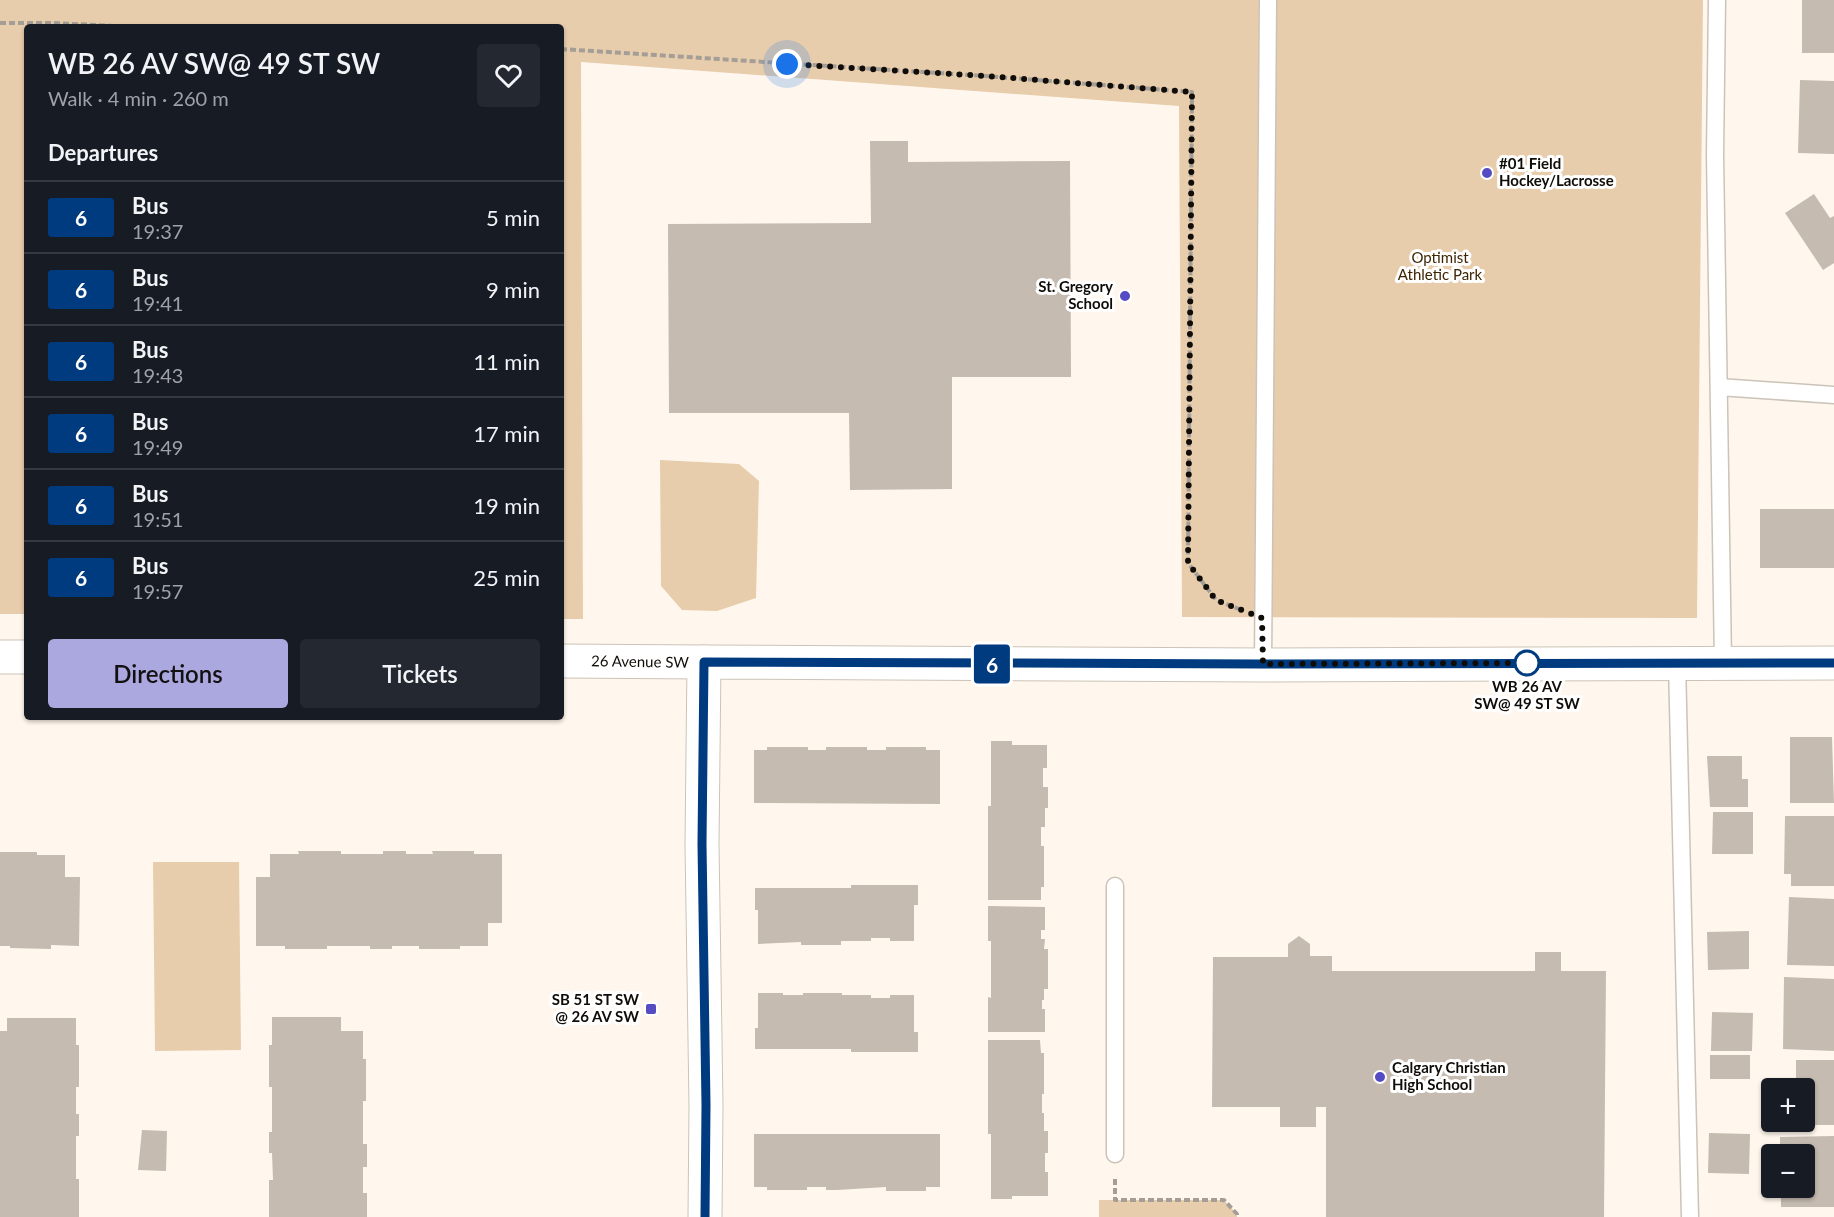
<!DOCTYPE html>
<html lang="en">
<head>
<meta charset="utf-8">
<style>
	body { margin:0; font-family:Lato,sans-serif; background:#242831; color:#f1f3f6; height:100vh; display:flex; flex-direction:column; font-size:22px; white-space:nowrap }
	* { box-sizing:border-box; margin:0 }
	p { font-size:20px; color:#9ea1a6 }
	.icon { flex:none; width:33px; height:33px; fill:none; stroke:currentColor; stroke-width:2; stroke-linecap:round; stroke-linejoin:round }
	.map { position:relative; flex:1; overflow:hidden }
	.drawer { position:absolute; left:24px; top:24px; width:540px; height:696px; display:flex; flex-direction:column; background:#171b24; border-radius:6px; box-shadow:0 2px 4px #0004 }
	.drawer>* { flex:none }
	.badge { padding:0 12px; border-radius:4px; font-size:21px; line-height:39px }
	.fabs { position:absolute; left:1761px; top:1078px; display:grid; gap:12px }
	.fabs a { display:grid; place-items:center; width:54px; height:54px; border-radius:6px; background:#171b24; box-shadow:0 2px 4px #0004; font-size:30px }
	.you { position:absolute; width:30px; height:30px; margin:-15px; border:4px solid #fff; border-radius:50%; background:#1a73e8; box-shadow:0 0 0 9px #1a73e833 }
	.map>.badge { position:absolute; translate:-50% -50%; box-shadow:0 0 0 3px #fff }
	h2 { padding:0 24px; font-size:22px; line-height:54px }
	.round { display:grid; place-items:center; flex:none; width:63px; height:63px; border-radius:6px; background:#242831 }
	.head { display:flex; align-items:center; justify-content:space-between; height:102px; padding:0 24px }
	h1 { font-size:28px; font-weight:600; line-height:45px }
	.primary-button { display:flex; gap:12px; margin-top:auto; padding:12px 24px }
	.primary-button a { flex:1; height:69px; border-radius:6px; background:#aba7df; color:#111; font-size:24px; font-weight:600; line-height:69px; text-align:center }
	.primary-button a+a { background:#242831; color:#f1f3f6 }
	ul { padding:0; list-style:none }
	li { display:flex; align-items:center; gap:18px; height:72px; padding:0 24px; border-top:2px solid #363941 }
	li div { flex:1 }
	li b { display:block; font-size:22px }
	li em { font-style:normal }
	li .badge { min-width:66px; font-weight:700; text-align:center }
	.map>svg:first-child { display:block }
	.green { fill:#e8cdad }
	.building { fill:#c5bbb0 }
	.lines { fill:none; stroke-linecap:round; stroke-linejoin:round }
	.lane-casing { stroke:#ccc3b7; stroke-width:19 }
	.street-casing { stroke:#ccc3b7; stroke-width:35 }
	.secondary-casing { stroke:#ccc3b7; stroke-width:35 }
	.path { stroke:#a49e97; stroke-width:4; stroke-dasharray:6 3; stroke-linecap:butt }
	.lane { stroke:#fff; stroke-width:16 }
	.street { stroke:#fff; stroke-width:33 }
	.secondary { stroke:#fff; stroke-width:33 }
	.line-casing { stroke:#fff; stroke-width:14 }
	.line { stroke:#003b80; stroke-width:9 }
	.walk { stroke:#100d09; stroke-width:6; stroke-dasharray:0 10.8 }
	.poi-dot { fill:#554bc2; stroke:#fff; stroke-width:2 }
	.stop-dot { fill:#fff; stroke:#003b80; stroke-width:3 }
	.labels { text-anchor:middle; stroke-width:6; stroke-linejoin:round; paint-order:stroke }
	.poi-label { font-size:15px; font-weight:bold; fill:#100d09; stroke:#fff; text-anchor:start }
	.park-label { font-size:15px; fill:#3d2504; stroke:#fff }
	.street-label { font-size:15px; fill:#100d09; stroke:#fff }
	.stop-label { font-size:15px; font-weight:bold; fill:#100d09; stroke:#fff }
</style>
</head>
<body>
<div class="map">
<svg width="1834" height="1217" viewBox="0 0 1834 1217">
	<rect width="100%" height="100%" fill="#fff7ed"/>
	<!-- green -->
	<path class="green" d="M0,0h1703l-6,618 -515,-1 -3,-511 -598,-44 2,557h-22v-592h-534v587h-27z
		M660,460l79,4 20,17 -3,117 -39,13 -35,-1 -21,-24z
		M153,862h86l2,188 -86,1z
		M1099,1200h125l13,14v3h-138z"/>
	<!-- building -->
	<path class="building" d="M1802,0h32v53h-32z
		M1800,80l34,1v73l-36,-1z
		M870,141h38v21l162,-1 1,216h-119v112l-102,1 -1,-77h-180l-1,-189 203,-1z
		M1814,194l16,24 4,-2v47l-11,7 -38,-57z
		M1760,509h74v59h-74z
		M1790,737h42l2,66h-44z
		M991,741h21v4h35v23h-4v19h5v21h-3v19h-4v19h3v41h-3v13h-53v-94h3z
		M767,747h41v3h18v-3h41v3h19v-3h40v3h14v54l-186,-1v-53h13z
		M1707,756h35v23h6v28h-38z
		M1713,812h40v42h-41z
		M1785,816h49v70h-43v-12h-7z
		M298,851h43v3h42v-3h23v3h27l-1,-3h42v3h28v69h-14v23h-28v3h-41v-3h-27v3h-22v-3h-43v3h-42v-3h-29v-69h14v-23h29z
		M0,852h37v3h28v22h15l-1,69 -28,-1v4l-41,-1v-2h-10z
		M851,885h67v20h-4v36h-24v-3h-19v3h-30v4h-40v-3l-43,2v-34h-3v-22h96z
		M1789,897l45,2v67l-47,-1z
		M988,906l57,1v23h-4v9h4l-1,10h4v40h-4v11h-2v9h3v23h-57v-35l3,1v-57h-3z
		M1749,931v38l-41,1 -1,-38z
		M1299,936l11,8v12h22v15h203v-19h26v19h45l-2,246h-278v-110h-10v20h-36v-20h-68l1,-150h75v-13z
		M1784,977l50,2v72l-51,-2z
		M758,993h25v2h20v-2h39v2h29v3h19v-3h24v37h4v20h-67v-3h-96v-21h3z
		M1712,1012l41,1 -1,38h-41z
		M272,1017h69v14h22v28h3v42h-3v43h4v23h-4v26h4v24h-98v-37h4l-1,-27h-3v-21h3v-45h-3v-42h3z
		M7,1018h69v27h3v42h-3v27h3v22h-3v43h3v38h-79v-186h7z
		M988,1040h52l1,13h3v41h-2v19h2v18h4v22h-3v19h3v24h-36v3h-21v-65h-3z
		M1710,1055h40v24h-40z
		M1796,1060h38v65h-38v-3h8v-33h-8z
		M142,1130l25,1 -1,40 -28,-1z
		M1709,1133l41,1 -1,40 -41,-1z
		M754,1134h186v53h-14v4h-40v-4l-49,3h-11v-3h-19v3h-40v-3h-13z
		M1834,1136v71h-53v-19h23v-33h-24v-18z"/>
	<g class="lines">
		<!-- lane casing -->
		<g class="lane-casing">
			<path id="lane" d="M1717,0l-2,155 8,508
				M1719,387l115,8
				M1677,662l13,555
				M1263,665l5,-665
				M1115,886v268"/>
		</g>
		<!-- street casing -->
		<g class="street-casing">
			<path id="street" d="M0,657h27
				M561,661l143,1"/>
		</g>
		<!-- secondary casing -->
		<g class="secondary-casing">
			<path id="secondary" d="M705,1217l1,-112 -4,-261 2,-182 559,3 571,-2"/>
		</g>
		<!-- path -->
		<path class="path" d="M0,23h54l82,4
			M561,49l425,27 206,16 -4,471 28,37 23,9
			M1115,1179v21h109l13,14v3"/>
		<!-- lane -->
		<use href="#lane" class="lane"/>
		<!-- street -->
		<use href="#street" class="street"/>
		<!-- secondary -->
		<use href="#secondary" class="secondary"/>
	</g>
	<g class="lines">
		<!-- line casing -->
		<g class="line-casing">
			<path id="line" d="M705,1217l1,-112 -4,-261 2,-182 559,2 571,-1"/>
		</g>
		<!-- line -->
		<use href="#line" class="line"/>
		<!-- walk -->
		<path class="walk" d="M787,64l199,12 206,16 -4,471 28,37 46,18 1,46 272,-1h-8"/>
	</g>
	<!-- markers -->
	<g class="poi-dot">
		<circle cx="1487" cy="173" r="6"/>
		<circle cx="1125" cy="296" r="6"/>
		<rect x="645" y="1003" width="12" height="12" rx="3"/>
		<circle cx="1380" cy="1077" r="6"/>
	</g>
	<circle class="stop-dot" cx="1527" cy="663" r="12"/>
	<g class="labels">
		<!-- poi labels -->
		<g class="poi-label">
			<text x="1499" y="169">#01 Field<tspan x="1499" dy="17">Hockey/Lacrosse</tspan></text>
			<text x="1113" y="292" text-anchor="end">St. Gregory<tspan x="1113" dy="17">School</tspan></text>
			<text x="639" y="1005" text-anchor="end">SB 51 ST SW<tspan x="639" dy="17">@ 26 AV SW</tspan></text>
			<text x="1392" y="1073">Calgary Christian<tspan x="1392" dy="17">High School</tspan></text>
		</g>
		<!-- park labels -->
		<g class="park-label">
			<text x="1440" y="263">Optimist<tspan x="1440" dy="17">Athletic Park</tspan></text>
		</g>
		<!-- street labels -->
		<g class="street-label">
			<text transform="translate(640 662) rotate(1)" y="5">26 Avenue SW</text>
		</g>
		<!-- stop labels -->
		<g class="stop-label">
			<text x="1527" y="692">WB 26 AV<tspan x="1527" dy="17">SW@ 49 ST SW</tspan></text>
		</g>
	</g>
</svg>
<div class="fabs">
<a>+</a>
<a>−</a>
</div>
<div class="you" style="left:787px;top:64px"></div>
<b class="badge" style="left:992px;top:664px;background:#003b80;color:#fff">6</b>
<section class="drawer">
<div class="head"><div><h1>WB 26 AV SW@ 49 ST SW</h1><p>Walk · 4 min · 260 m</p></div><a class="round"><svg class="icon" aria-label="heart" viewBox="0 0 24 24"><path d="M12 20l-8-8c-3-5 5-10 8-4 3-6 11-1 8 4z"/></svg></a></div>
<h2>Departures</h2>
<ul>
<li><span class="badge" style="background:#003b80;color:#fff">6</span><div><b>Bus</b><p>19:37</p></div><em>5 min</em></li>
<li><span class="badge" style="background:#003b80;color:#fff">6</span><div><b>Bus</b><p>19:41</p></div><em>9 min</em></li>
<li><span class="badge" style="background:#003b80;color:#fff">6</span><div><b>Bus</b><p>19:43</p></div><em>11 min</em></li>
<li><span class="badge" style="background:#003b80;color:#fff">6</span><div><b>Bus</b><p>19:49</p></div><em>17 min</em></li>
<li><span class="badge" style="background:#003b80;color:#fff">6</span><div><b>Bus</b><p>19:51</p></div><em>19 min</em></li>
<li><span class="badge" style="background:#003b80;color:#fff">6</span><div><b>Bus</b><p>19:57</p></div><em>25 min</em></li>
</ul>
<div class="primary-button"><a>Directions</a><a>Tickets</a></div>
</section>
</div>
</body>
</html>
